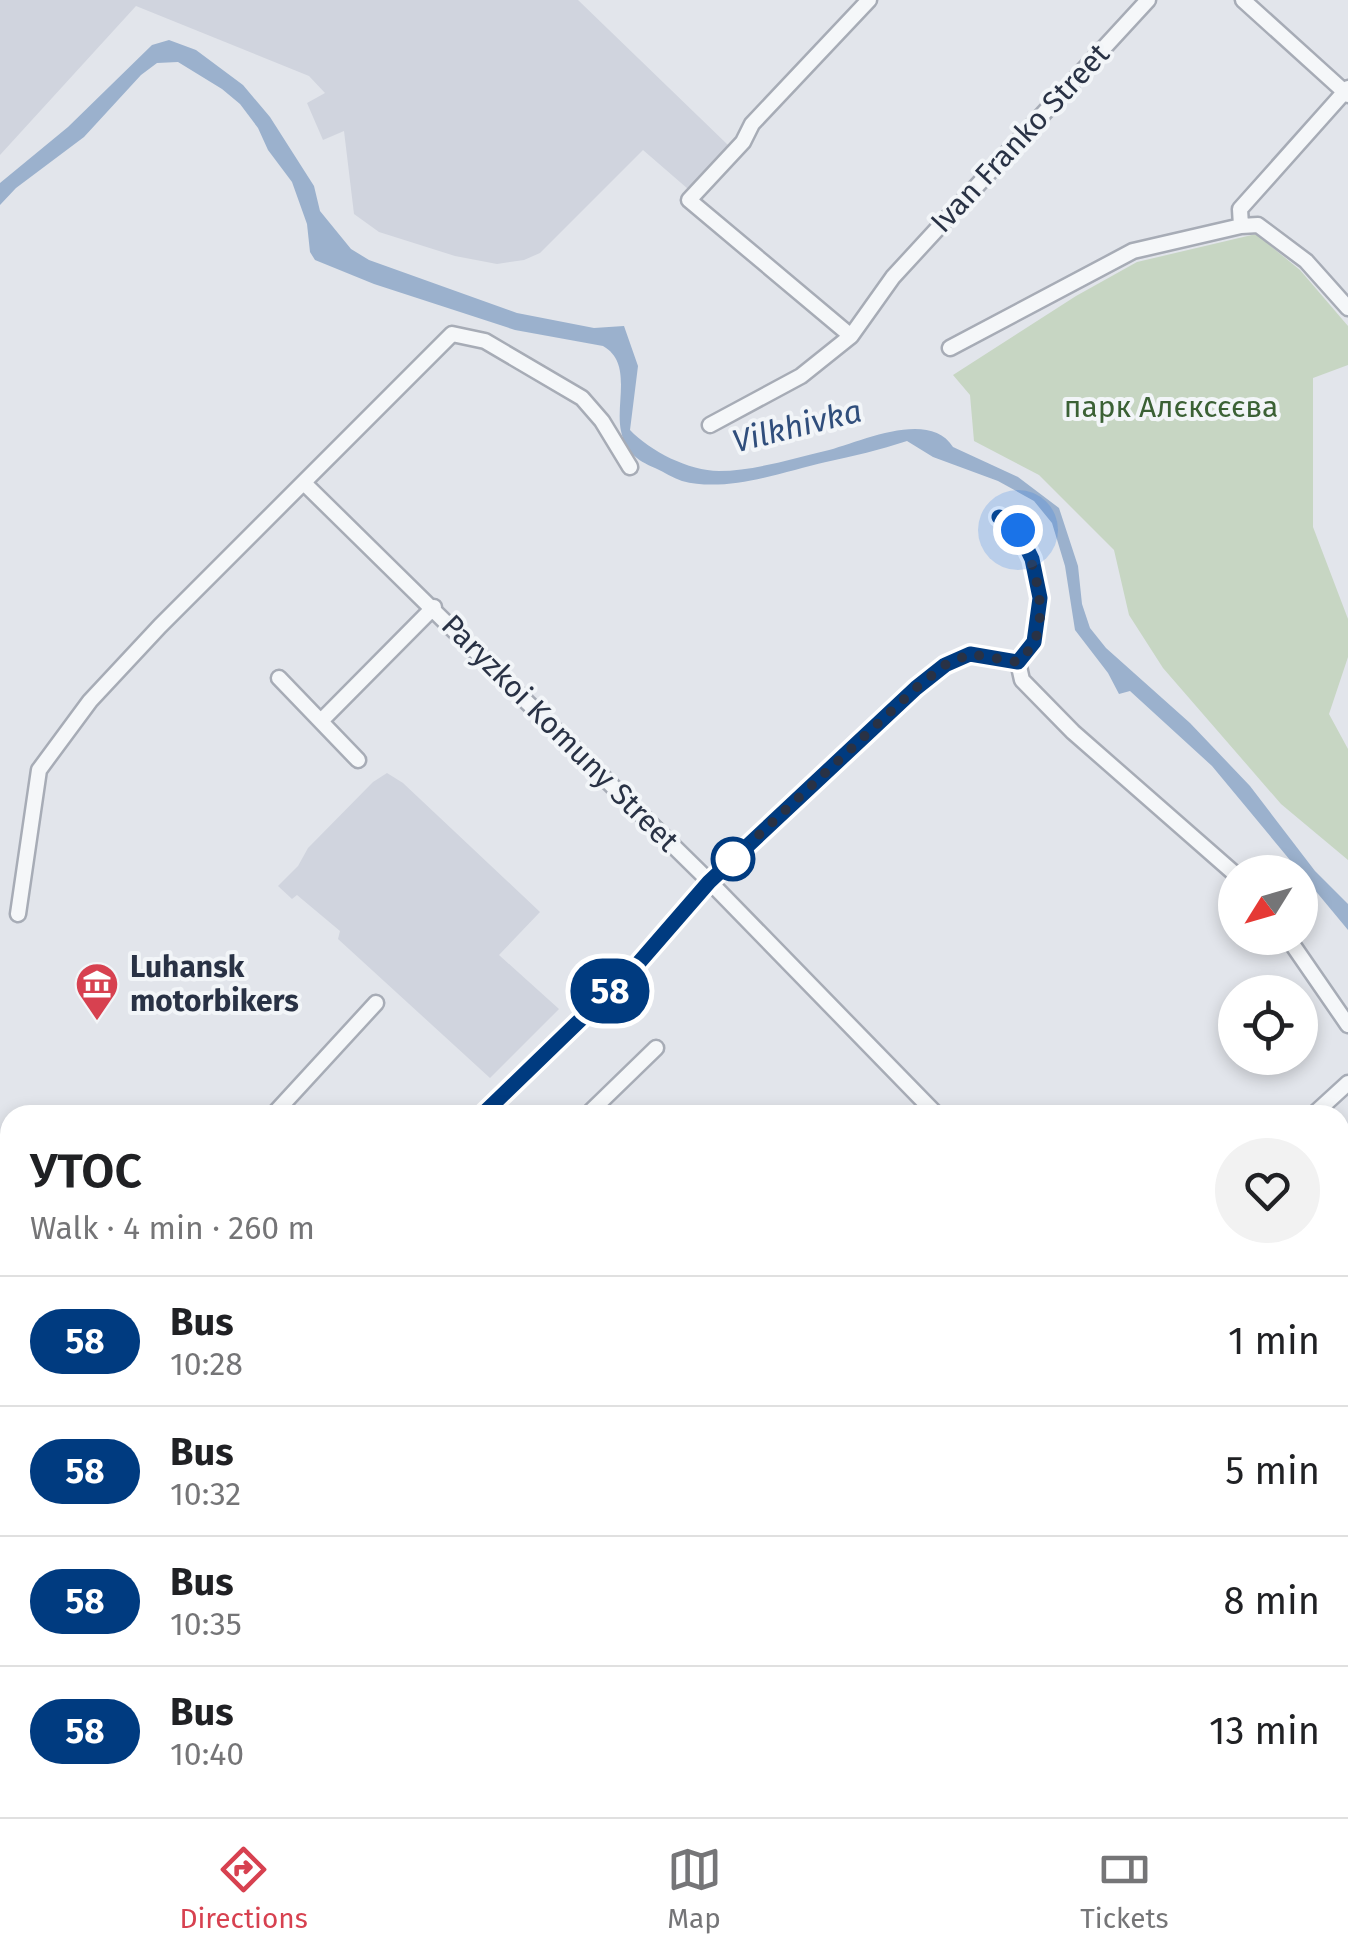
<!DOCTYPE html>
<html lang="en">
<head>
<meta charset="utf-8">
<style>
	body { margin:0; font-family:"Fira Sans",sans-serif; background:#f2f2f2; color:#202124; height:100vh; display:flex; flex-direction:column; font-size:38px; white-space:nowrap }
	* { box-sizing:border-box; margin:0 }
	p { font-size:32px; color:#757577 }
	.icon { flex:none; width:55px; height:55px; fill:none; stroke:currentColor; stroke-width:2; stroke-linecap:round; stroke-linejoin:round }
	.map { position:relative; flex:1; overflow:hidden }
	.details { position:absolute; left:0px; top:1105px; width:1350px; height:712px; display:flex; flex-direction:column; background:#fff; border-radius:30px 30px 0 0; box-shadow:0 5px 15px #0003 }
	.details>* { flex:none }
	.badge { padding:0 20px; border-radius:32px; font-size:35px; line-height:65px }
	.needle { width:65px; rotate:233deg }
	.buttons { position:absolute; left:1218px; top:855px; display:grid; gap:20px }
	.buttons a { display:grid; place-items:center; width:100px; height:100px; border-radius:50%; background:#fff; box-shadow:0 5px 15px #0003; font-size:50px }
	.you { position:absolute; width:50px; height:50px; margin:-25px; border:8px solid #fff; border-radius:50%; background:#1a73e8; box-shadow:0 0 0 15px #1a73e833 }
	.map>.badge { position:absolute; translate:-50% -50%; box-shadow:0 0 0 5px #fff }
	.round { display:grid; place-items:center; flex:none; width:105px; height:105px; border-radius:52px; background:#f2f2f2 }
	.head { display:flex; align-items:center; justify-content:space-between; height:170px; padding:0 30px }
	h1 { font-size:48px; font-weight:600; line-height:75px }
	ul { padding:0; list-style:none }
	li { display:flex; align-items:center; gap:30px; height:130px; padding:0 30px; border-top:2px solid #e0e0e0 }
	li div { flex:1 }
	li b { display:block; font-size:38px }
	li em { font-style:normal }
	li .badge { min-width:110px; font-weight:700; text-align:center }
	.menu { display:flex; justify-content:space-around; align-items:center; height:140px; border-top:2px solid #e0e0e0; background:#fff; font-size:28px; color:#757577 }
	.menu a { display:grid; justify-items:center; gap:5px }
	.menu .selected { color:#d74150 }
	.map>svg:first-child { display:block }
	.built { fill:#d0d4de }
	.green { fill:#c7d6c3 }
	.water { fill:#9bb1cd }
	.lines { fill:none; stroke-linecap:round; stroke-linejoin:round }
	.minor-casing { stroke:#a7acb6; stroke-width:19 }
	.minor { stroke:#f5f7f9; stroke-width:14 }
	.line-casing { stroke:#fff; stroke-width:22 }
	.line { stroke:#003b80; stroke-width:15 }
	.walk { stroke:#293245; stroke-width:10; stroke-dasharray:0 18 }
	.stop-dot { fill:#fff; stroke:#003b80; stroke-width:5 }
	.labels { text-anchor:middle; stroke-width:8; stroke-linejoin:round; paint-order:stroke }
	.street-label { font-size:30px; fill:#293245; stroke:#f2f5f8 }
	.park-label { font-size:30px; fill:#3b6135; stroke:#f2f5f8 }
	.poi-label { font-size:30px; font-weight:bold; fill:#293245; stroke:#f2f5f8; text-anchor:start }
	.water-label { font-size:32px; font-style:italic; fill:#304e7c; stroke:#f2f5f8 }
</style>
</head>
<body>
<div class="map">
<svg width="1348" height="1817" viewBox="0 0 1348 1817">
	<rect width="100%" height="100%" fill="#e2e5eb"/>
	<!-- built -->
	<path class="built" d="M0,0h578l150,145 -40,44 -45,-39 -103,103 -16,7 -27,4 -42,-8 -76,-24 -25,-18 -10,-83 -21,9 -16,-37 18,-10 -16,-17 -173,-70 -136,149z
		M387,773l16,10 137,129 -41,43 60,54 -69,69 -152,-139 2,-8 -43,-36 -5,4 -14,-13 20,-20 10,-18 65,-66z"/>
	<!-- green -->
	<path class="green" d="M1256,234l44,36 48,56v39l-35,13v149l35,92v38l-19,57 19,35v111l-67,-56 -118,-136 -34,-53 -15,-65 -75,-75 -65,-34 -4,-46 -17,-20 123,-79 61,-34z"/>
	<!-- water -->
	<path class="water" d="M169,40l27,10 47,35 27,32 44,69 6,25 31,38 18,11 148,53 77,15 30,-2 14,40 -8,64c20,21 59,41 89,41 34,0 72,-12 106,-20 33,-8 104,-43 128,-4l65,30 41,31 19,58 4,38 8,24 16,20 84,75 60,63 65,85 33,33v26l-136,-164 -82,-75 -11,3 -11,-21 -33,-43 -10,-64 -13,-43 -18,-22 -36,-20 -65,-24 -26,-16c-27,9 -54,15 -81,21 -44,10 -99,31 -144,19 -9,-3 -18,-9 -27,-13 -19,-8 -30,-17 -34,-37 -6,-28 12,-68 -18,-85l-88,-16 -141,-46 -59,-24 -5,-8 -3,-28 -15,-42 -24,-32 -10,-22 -18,-24 -18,-15 -44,-27 -21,1 -16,12 -57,62 -68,51 -16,17v-22l68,-56 84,-82z"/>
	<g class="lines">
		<!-- minor casing -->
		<g class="minor-casing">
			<path id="minor" d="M869,0l-117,124 -9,18 -54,58 162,136 42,-59 255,-277
				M1243,0l105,95
				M1241,226l-1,-17 108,-121
				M950,348l183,-97 108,-25 17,-1 48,36 42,47
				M710,425l91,-49 50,-40
				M305,484l404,397 228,234
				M1018,662l4,18 51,52 162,142
				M279,678l79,82
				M321,721l113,-114
				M18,914l21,-144 51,-69 70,-75 292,-292 33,7 97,57 20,23 28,46
				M1288,938l60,87
				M273,1115l103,-112
				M482,1115l154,-149 73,-85 207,-193 29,-23 25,-11 48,8 16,-20 6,-43 -8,-40 -14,-29 -19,-13
				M587,1115l69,-67
				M1313,1115l35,-32
				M0,1265l10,8
				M0,1307l10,-11
				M1340,1368l8,-7
				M1340,1596l8,-6
				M0,1610l10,9
				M1340,1796l8,14
				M0,1804l10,-15
				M543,1808l11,9
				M601,1808l10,9
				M438,1817l10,-9
				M1084,1817l11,-9"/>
		</g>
		<!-- minor -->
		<use href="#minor" class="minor"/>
	</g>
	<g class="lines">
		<!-- line casing -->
		<g class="line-casing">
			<path id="line" d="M482,1115l154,-149 73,-84 207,-194 29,-23 25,-11 48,8 16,-20 6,-44 -8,-39 -14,-29 -19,-13"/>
		</g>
		<!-- line -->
		<use href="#line" class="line"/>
		<!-- walk -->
		<path class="walk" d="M733,859l183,-171 29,-23 25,-11 48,8c5,-6 13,-13 16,-20 15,-33 -1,-82 -16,-112"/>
	</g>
	<!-- icons -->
	<defs>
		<g id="museum-pin" transform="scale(2.25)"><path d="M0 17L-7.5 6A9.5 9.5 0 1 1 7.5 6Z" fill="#d74150" stroke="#f2f5f8"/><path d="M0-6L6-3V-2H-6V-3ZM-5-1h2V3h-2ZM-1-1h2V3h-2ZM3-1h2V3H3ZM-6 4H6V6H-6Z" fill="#fff"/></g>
	</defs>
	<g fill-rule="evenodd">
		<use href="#museum-pin" x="97" y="984"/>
	</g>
	<!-- markers -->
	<circle class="stop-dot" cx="733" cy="859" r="20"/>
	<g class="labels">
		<!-- street labels -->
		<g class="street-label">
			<text transform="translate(1020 138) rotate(-47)" y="10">Ivan Franko Street</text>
			<text transform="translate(560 733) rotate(45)" y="10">Paryzkoi Komuny Street</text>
		</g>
		<!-- park labels -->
		<g class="park-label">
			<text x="1171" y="417">парк Алєксєєва</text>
		</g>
		<!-- poi labels -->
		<g class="poi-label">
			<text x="130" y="977">Luhansk<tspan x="130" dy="34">motorbikers</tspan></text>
		</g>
		<!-- water labels -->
		<g class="water-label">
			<text transform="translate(797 426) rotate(-14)" y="11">Vilkhivka</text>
		</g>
	</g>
</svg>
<div class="buttons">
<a><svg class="needle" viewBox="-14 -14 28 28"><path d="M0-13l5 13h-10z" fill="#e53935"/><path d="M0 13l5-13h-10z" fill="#757577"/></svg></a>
<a><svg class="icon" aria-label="locate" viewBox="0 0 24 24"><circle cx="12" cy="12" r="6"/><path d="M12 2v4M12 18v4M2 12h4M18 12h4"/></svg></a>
</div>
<div class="you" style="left:1018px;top:530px"></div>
<b class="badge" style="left:610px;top:991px;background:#003b80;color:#fff">58</b>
<section class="details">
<div class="head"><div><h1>УТОС</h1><p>Walk · 4 min · 260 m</p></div><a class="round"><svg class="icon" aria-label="heart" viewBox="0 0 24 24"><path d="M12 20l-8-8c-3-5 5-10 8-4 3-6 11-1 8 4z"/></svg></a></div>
<ul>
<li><span class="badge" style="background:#003b80;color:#fff">58</span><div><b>Bus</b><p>10:28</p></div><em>1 min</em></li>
<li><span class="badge" style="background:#003b80;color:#fff">58</span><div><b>Bus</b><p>10:32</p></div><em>5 min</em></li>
<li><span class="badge" style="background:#003b80;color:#fff">58</span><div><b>Bus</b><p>10:35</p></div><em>8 min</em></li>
<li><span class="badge" style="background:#003b80;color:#fff">58</span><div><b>Bus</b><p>10:40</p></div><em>13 min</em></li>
</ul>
</section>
</div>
<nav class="menu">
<a class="selected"><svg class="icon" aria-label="directions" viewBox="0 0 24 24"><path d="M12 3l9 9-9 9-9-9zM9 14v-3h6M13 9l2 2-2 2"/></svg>Directions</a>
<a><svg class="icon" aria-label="map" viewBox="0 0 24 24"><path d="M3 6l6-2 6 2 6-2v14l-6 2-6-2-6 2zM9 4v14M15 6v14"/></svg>Map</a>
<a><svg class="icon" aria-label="tickets" viewBox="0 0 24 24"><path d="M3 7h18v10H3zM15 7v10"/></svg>Tickets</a>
</nav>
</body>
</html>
